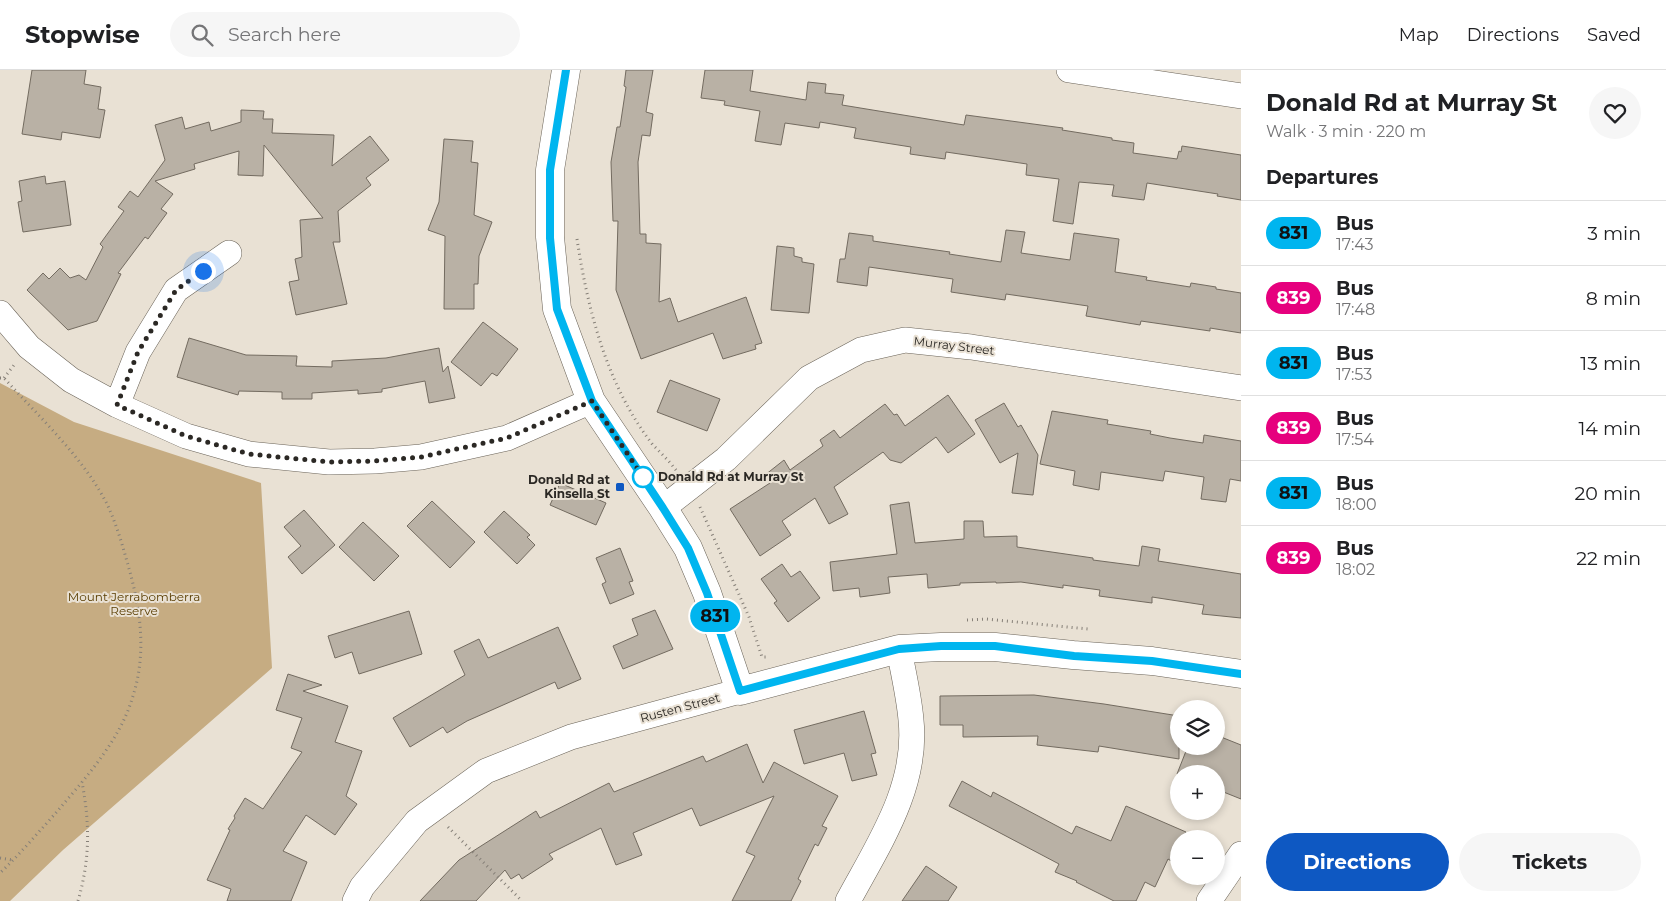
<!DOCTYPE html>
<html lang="en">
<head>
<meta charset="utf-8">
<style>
	body { margin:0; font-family:Montserrat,sans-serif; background:#f6f6f6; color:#202124; height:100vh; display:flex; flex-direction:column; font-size:19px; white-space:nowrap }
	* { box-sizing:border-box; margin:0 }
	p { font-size:16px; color:#757577 }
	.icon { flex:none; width:28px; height:28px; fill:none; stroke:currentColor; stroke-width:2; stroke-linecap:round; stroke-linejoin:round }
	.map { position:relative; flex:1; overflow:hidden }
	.sheet { display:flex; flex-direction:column; background:#fff; width:425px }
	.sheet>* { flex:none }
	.badge { padding:0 10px; border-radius:16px; font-size:18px; line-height:32px }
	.fabs { position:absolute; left:1170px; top:630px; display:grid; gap:10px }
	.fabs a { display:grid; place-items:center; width:55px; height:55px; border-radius:50%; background:#fff; box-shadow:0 2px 8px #0003; font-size:25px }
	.you { position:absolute; width:25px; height:25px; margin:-12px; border:4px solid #fff; border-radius:50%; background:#1a73e8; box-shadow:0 0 0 8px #1a73e833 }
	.map>.badge { position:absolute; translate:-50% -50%; box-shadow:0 0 0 2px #fff }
	h2 { padding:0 25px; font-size:19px; line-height:45px }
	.round { display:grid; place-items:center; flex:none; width:52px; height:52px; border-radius:26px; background:#f6f6f6 }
	.headline { display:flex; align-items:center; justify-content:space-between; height:85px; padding:0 25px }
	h1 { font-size:24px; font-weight:700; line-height:38px }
	.action { display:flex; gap:10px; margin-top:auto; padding:10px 25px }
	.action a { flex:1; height:58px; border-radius:30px; background:#0e58c2; color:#fff; font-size:20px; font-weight:700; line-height:58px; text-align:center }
	.action a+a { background:#f6f6f6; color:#202124 }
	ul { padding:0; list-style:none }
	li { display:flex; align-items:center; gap:15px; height:65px; padding:0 25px; border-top:1px solid #e0e0e0 }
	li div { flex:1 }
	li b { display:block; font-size:19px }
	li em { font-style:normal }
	li .badge { min-width:55px; font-weight:700; text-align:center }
	header { display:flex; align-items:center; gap:30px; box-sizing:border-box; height:70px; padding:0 25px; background:#fff; border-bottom:1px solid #e0e0e0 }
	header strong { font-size:24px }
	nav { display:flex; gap:28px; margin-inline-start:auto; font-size:18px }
	.search { width:350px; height:45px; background:#f6f6f6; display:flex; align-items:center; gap:12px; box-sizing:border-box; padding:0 18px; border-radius:28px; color:#757577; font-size:19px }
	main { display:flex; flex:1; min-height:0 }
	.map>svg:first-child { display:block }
	.green { fill:#c6ac82 }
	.building { fill:#b9b1a5; stroke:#736b60 }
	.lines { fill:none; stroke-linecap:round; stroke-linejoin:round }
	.minor-casing { stroke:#6a6358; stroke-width:26 }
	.tertiary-casing { stroke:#6a6358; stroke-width:29 }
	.path { stroke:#857f77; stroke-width:3; stroke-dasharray:1 4; stroke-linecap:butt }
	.minor { stroke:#fff; stroke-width:25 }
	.tertiary { stroke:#fff; stroke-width:28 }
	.line-casing { stroke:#fff; stroke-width:11 }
	.line { stroke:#00b5ef; stroke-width:8 }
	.walk { stroke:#2b2824; stroke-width:5; stroke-dasharray:0 9 }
	.stop-dot { fill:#fff; stroke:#00b5ef; stroke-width:2.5 }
	.poi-dot { fill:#0e58c2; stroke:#e9e1d4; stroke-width:2 }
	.labels { text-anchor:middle; stroke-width:4; stroke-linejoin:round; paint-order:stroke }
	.street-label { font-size:12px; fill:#2b2824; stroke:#e9e1d4 }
	.stop-label { font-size:12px; font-weight:bold; fill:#2b2824; stroke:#e9e1d4; text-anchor:start }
	.poi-label { font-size:12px; font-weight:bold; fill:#2b2824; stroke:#e9e1d4; text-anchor:end }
	.park-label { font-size:12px; fill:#593d01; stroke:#e9e1d4 }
</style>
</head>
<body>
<header>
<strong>Stopwise</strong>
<div class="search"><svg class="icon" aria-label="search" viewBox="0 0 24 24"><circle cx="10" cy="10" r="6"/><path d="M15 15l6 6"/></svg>Search here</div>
<nav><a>Map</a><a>Directions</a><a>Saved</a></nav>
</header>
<main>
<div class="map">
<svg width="1241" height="831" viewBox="0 0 1241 831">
	<rect width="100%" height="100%" fill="#e9e1d4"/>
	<!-- green -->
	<path class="green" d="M0,313l74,39 187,61 11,185 -209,182 -53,51h-10z"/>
	<!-- building -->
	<path class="building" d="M32,0h54l-2,14 17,3 -3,22 7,1 -5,28 -38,-6 -1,8 -39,-6z
		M626,0h27l-7,42 7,2 -3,22 -8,-1 -4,27 2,72h6v9l15,1 -2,58 11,-4 8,24 68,-25 16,46 -7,2 1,4 -33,10 -10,-26 -72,26 -25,-69 2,-69h-5l-2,-59 6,-35h3l6,-40 -2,-1z
		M705,0h48l-3,21 56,9 2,-18 18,2 -1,9 19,2 -2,10 122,20 2,-10 97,13 -1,2 50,8v2l22,3 -1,10 44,6 2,-8 2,1 1,-6 59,9v45l-24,-4 1,-2 -71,-11 -3,17 -32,-4 2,-11 -35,-3 -6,42 -20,-3 6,-42 -33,-4 1,-11 -81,-12 -1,7 -35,-5 1,-7 -57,-9 2,-10 -36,-6 -1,6 -34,-5 -4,22 -26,-4 5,-30 -36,-6 1,-4 -24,-3z
		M241,40l23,1 -1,8h10l-1,14 62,2 -2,31 38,-30 19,24 -23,18 5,7 -33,26 2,31h-7l14,62 -51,11 -7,-33 10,-2 -4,-21 7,-2 -2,-37 23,-2 -59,-73 -1,31 -25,-1 1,-24 -45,13 1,5 -40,12 18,13 -12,15 6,4 -19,26 -3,-2 -27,36 3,1 -24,47 -29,9 -41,-40 16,-17 6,6 11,-11 10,10 9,-3 7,5 17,-33 -3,-3 24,-33 -6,-4 12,-16 8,6 27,-37 -10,-35 27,-8 3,12 24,-7 2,9 30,-9z
		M444,69l29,2 -2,21 7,1 -4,52 18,7 -13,34 -1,28h-4v25h-30l1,-73 -17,-6 11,-28z
		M45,106l1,8 19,-3 6,44 -48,7 -5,-30 4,-1 -3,-20z
		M1006,160l19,2 -4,21 49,7 4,-27 45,6 -4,33 32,5 -1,3 44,7 1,-4 25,4v2l25,4v40l-31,-5v3l-69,-10 -1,4 -54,-9 2,-10 -82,-12 -1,6 -54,-8 2,-13 -84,-12 -2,19 -30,-4 3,-23h5l4,-26 24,3v5l77,11 -1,2 52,8z
		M777,176l17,2v8l8,2v4l12,2 -5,49 -38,-3z
		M483,252l35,27 -21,27 -5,-3 -11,13 -30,-24z
		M189,268l57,17 51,1 -1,10 36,1v-6l54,-3 53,-10 4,24 5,-6 7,32 -26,5 -4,-22 -43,8v3l-24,2v-4l-46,3v6h-30v-7l-43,-1 -1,4 -61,-18z
		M670,310l50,19 -13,32 -50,-19z
		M948,325l27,39 -27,19 -12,-16 -35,26 -11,-3 -7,-8 -49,35 14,27 -19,10 -14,-26 -33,23 9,14 -31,21 -30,-47 40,-26 -5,-8 19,-15 6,10 33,-24 -3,-6 14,-10 6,8 45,-34 9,11 3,-1 8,12z
		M1004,333l14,24 3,-2 17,30 -5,40 -21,-2 6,-40 -18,10 -25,-43z
		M1052,341l56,9 -1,4 44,7 -1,3 20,4 33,5 1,-8 37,6v40l-11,-2 -4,23 -25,-3 3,-22 -39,-6 -2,10 -62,-9 -2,18 -26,-5 2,-14 -35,-7z
		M560,413l46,20 -10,22 -46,-20z
		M432,431l43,41 -25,26 -43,-42z
		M909,432l6,41 49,-4v-18h19l1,16 33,-1v11l76,11v2l46,6 3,-20 18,3 -2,12 83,13v44l-39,-4 2,-9 -52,-8v6l-53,-7 1,-6 -37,-5v3l-42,-6 -25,1v-1l-36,1v2l-32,3 -1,-14 -39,3 2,16 -30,4 -1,-9 -26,3 -3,-29 67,-8 -7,-49z
		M304,440l31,35 -33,29 -14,-17 13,-11 -17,-19z
		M504,441l26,24 -3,2 8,8 -18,19 -33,-32z
		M363,452l36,34 -25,25 -35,-34z
		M620,478l13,33 -4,1 5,12 -24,10 -8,-20 4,-2 -10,-24z
		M782,494l9,13 9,-6 20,27 -32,24 -14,-19 3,-2 -16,-22z
		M655,540l18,39 -50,20 -10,-23 25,-11 -6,-16z
		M409,541l13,43 -63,20 -7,-22 -17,6 -7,-22z
		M558,557l23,52 -23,10 -3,-7 -88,39 -20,12 -4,-6 -33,20 -17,-29 72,-43 -11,-24 25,-12 9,19z
		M288,604l34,11 -19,6 45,15 -13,36 27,9 -16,45 11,8 -22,31 -29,-20 -23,36 24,11 -16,39h-64l4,-12 -24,-9 23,-50 -2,-1 7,-11 -1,-2 11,-18 18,11 39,-57 -11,-4 11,-30 -26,-8z
		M1034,625l70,9 75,12v43l-80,-13 -1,6 -61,-7 1,-9 -75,1v-12h-23v-29z
		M864,641l12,42 -5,1 6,21 -25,6 -8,-28 -40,11 -10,-34z
		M1216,665l25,10v54l-25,-10v-15h-39l11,-28h28z
		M747,674l16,39 11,-21 64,34 -16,30 5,2 -9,18 -3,-2 -17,35 3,2 -10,20h-59l23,-45 -9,-4 28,-56 -74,30 -8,-18 -59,25 9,22 -26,10 -15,-37 -52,26 4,5 -31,20 -3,-5 -8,5 -6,-9 -29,31h-56l39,-41 77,-49 4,7 69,-35 5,9 89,-36 3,6z
		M962,711l29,16 2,-5 79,42 4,-8 35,15 15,-35 60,26 -3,7h-4v9l-6,14 -5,-3 -13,28 -10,-5 -9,19h-22l-38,-19 1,-1 -22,-9 4,-8 -110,-58z
		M926,796l31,21 -9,14h-46z"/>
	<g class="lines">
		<!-- minor casing -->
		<g class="minor-casing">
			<path id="minor" d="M1069,0l172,26
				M0,243l29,34 42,33 46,25 69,31 63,18 80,8 46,-1 46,-4 86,-19 84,-37
				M117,335l21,-53 38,-62 53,-37
				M663,438l63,-49 83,-81 52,-28 44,-10 66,7 270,41
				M355,831l7,-14 55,-66 69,-50 85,-34 169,-46
				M848,831c30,-56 70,-114 63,-181 -2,-24 -8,-48 -12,-71
				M1209,831l32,-47"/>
		</g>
		<!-- tertiary casing -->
		<g class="tertiary-casing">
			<path id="tertiary" d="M566,0l-16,100v67l7,72 34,92 72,107 25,40 19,45 33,98 159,-42 42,-2h54l78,8 79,6 89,13"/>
		</g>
		<!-- path -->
		<path class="path" d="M577,169c11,72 30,147 76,206 8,8 16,16 23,25
			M0,308h4c35,39 79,79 103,126 8,17 14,36 19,54 14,47 22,94 6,141 -13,43 -49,82 -78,116 -18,20 -35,40 -54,58
			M4,308l10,-13
			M700,437l49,110 13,40h4
			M967,550l19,-1 102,10
			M448,757l74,74
			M0,788l13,2
			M78,831c12,-42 12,-76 4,-119"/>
		<!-- minor -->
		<use href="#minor" class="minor"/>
		<!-- tertiary -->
		<use href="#tertiary" class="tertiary"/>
	</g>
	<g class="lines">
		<!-- line casing -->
		<g class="line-casing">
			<path id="line" d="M566,0l-16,100v68l7,71 35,92 71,107 25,40 19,45 33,98 159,-42 42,-3h54l79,10 78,5 89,13"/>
		</g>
		<!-- line -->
		<use href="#line" class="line"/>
		<!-- walk -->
		<path class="walk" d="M203,201l-27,19 -38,62 -21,53 69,31 63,18 80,8 46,-1 46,-4 86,-19 85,-37 51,76"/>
	</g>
	<!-- markers -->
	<circle class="stop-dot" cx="643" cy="407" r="10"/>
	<rect class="poi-dot" x="615" y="412" width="10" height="10" rx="2.5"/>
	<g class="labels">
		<!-- street labels -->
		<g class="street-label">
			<text transform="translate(954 276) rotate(7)" y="4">Murray Street</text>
			<text transform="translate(680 638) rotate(-15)" y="4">Rusten Street</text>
		</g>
		<!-- stop labels -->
		<g class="stop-label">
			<text x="658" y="411">Donald Rd at Murray St</text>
		</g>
		<!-- poi labels -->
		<g class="poi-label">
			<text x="610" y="414">Donald Rd at<tspan x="610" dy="14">Kinsella St</tspan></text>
		</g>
		<!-- park labels -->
		<g class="park-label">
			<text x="134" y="531">Mount Jerrabomberra<tspan x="134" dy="14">Reserve</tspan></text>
		</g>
	</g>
</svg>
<div class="fabs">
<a><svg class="icon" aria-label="layers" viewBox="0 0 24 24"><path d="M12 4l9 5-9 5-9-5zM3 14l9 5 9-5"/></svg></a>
<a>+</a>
<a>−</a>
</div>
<div class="you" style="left:203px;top:201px"></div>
<b class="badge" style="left:715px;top:546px;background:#00b5ef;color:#111">831</b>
</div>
<section class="sheet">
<div class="headline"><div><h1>Donald Rd at Murray St</h1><p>Walk · 3 min · 220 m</p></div><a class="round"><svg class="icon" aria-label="heart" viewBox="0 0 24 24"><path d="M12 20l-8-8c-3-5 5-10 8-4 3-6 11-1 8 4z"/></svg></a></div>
<h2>Departures</h2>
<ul>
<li><span class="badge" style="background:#00b5ef;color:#111">831</span><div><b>Bus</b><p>17:43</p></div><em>3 min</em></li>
<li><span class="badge" style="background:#e6007e;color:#fff">839</span><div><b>Bus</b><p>17:48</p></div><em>8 min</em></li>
<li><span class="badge" style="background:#00b5ef;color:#111">831</span><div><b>Bus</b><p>17:53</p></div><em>13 min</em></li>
<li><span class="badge" style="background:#e6007e;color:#fff">839</span><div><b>Bus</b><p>17:54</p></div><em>14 min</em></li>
<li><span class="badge" style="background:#00b5ef;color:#111">831</span><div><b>Bus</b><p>18:00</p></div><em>20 min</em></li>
<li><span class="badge" style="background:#e6007e;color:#fff">839</span><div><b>Bus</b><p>18:02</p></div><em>22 min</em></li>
</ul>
<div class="action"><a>Directions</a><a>Tickets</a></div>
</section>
</main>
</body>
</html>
